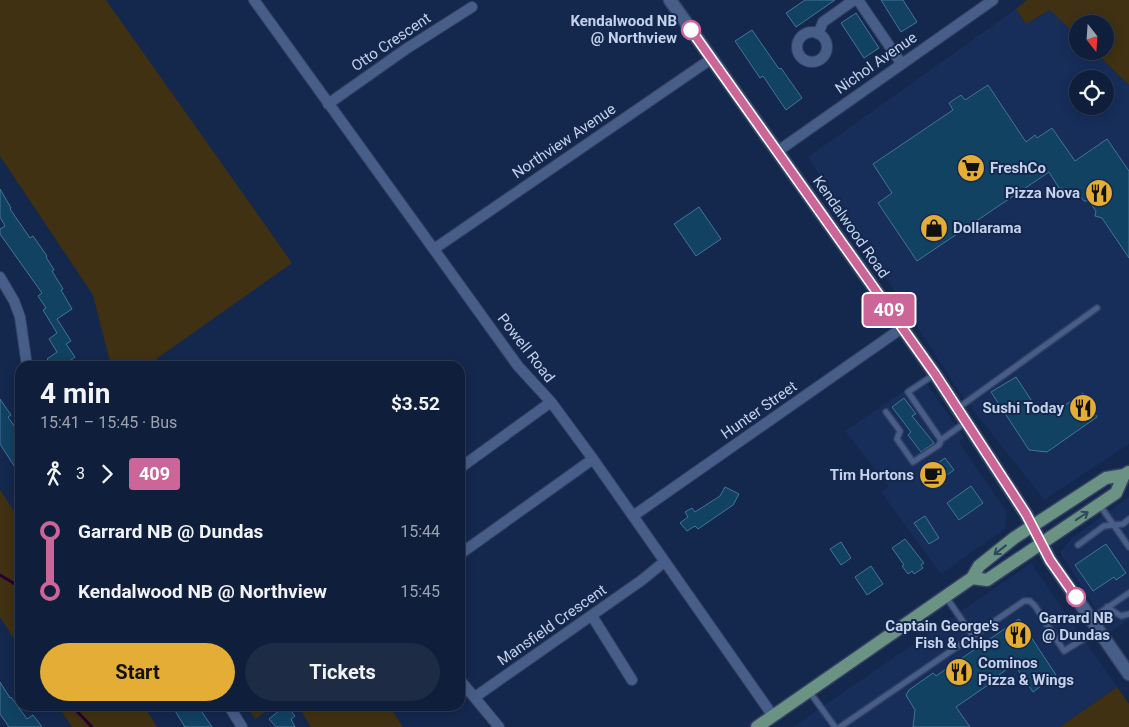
<!DOCTYPE html>
<html lang="en">
<head>
<meta charset="utf-8">
<style>
	body { margin:0; font-family:Roboto,sans-serif; background:#1d2b45; color:#f1f3f6; height:100vh; display:flex; flex-direction:column; font-size:19px; white-space:nowrap }
	* { box-sizing:border-box; margin:0 }
	p { font-size:16px; color:#9ba2af }
	.icon { flex:none; width:28px; height:28px; fill:none; stroke:currentColor; stroke-width:2; stroke-linecap:round; stroke-linejoin:round }
	.map { position:relative; flex:1; overflow:hidden }
	.drawer { position:absolute; left:15px; top:361px; width:450px; height:350px; display:flex; flex-direction:column; background:#0f1e3a; border-radius:15px; box-shadow:0 2px 12px #0003,0 0 0 1px #2f3c54 }
	.drawer>* { flex:none }
	.badge { padding:0 10px; border-radius:4px; font-size:18px; line-height:32px }
	.needle { width:32px; rotate:163deg }
	.fabs { position:absolute; left:1069px; top:15px; display:grid; gap:10px }
	.fabs a { display:grid; place-items:center; width:45px; height:45px; border-radius:50%; background:#0f1e3a; box-shadow:0 2px 12px #0003,0 0 0 1px #2f3c54; font-size:25px }
	.map>.badge { position:absolute; translate:-50% -50%; box-shadow:0 0 0 2px #fff }
	.legs { display:flex; align-items:center; gap:8px; height:55px; padding:0 25px; font-size:16px }
	.legs p { margin-inline-start:auto }
	.overview { display:flex; align-items:center; justify-content:space-between; height:85px; padding:0 25px }
	h1 { font-size:28px; font-weight:700; line-height:38px }
	.primary-button { display:flex; gap:10px; margin-top:auto; padding:10px 25px }
	.primary-button a { flex:1; height:58px; border-radius:30px; background:#e4ad35; color:#111; font-size:20px; font-weight:700; line-height:58px; text-align:center }
	.primary-button a+a { background:#1d2b45; color:#f1f3f6 }
	ul { padding:0 25px; list-style:none }
	li { display:flex; align-items:center; gap:18px; height:60px; font-size:19px }
	li i { display:grid; place-items:center; width:8px; height:100%; margin:0 6px; background:currentColor }
	li i::after { content:''; width:12px; height:12px; margin:-6px; border:4px solid; border-radius:50%; background:#0f1e3a }
	li p { margin-inline-start:auto }
	li:first-child i { background:linear-gradient(#0000 50%,currentColor 0) }
	li:last-child i { background:linear-gradient(currentColor 50%,#0000 0) }
	.map>svg:first-child { display:block }
	.built { fill:#172d5a; fill-rule:evenodd }
	.green { fill:#403112 }
	.lines { fill:none; stroke-linecap:round; stroke-linejoin:round }
	.stream { stroke:#29002f; stroke-width:3 }
	.building { fill:#114262; stroke:#457497 }
	.lane-casing { stroke:#344163; stroke-width:8 }
	.street-casing { stroke:#344163; stroke-width:12 }
	.secondary-casing { stroke:#344163; stroke-width:15 }
	.primary-casing { stroke:#344163; stroke-width:15 }
	.lane { stroke:#475e89; stroke-width:5 }
	.street { stroke:#475e89; stroke-width:10 }
	.secondary { stroke:#475e89; stroke-width:12 }
	.primary { stroke:#6b9383; stroke-width:12 }
	.oneway { stroke:#2e485e }
	.line-1-casing { stroke:#fff; stroke-width:11 }
	.line-1 { stroke:#c69; stroke-width:8 }
	.stop-1-dot { fill:#fff; stroke:#c69; stroke-width:2.5 }
	.labels { text-anchor:middle; stroke-width:4; stroke-linejoin:round; paint-order:stroke }
	.stop-label { font-size:15px; font-weight:bold; fill:#c4d2eb; stroke:#14284e; text-anchor:end }
	.street-label { font-size:15px; fill:#c4d2eb; stroke:#14284e }
	.poi-label { font-size:15px; font-weight:bold; fill:#c4d2eb; stroke:#14284e; text-anchor:end }
</style>
</head>
<body>
<div class="map">
<svg width="1129" height="727" viewBox="0 0 1129 727">
	<rect width="100%" height="100%" fill="#14284e"/>
	<!-- built -->
	<path class="built" d="M1016,9l10,15 25,-14 26,26 1,15h16l35,34v359l-85,56 -84,-107 -152,-236zM1078,79h27v27h-27z
		M923,378l41,60 -5,4 48,70 -2,17 -64,45 -60,-82 8,-5 -44,-56z
		M1129,497v123l-19,12 -50,-80 13,-15z
		M1031,563l86,124 -57,40h-267z"/>
	<!-- green -->
	<path class="green" d="M0,0h106l186,263 -136,96 5,7h-50l-18,-71 -93,-139z
		M1027,0h102v85l-35,-34h11v-27h-27l-1,12 -27,-26 -24,14 -10,-15z
		M0,490l20,30v128l-20,-31z
		M1117,687l12,17v23h-69z
		M58,706h86l13,21h-85z
		M247,706h26l-18,13z
		M298,706h91l14,21h-92z"/>
	<g class="lines">
		<!-- stream -->
		<path class="stream" d="M0,575l20,12
			M72,706l20,21"/>
	</g>
	<!-- building -->
	<path class="building" d="M805,0h30l-39,27 -10,-14z
		M881,0h22l14,22 -16,10z
		M856,13l23,35 -15,10 -23,-35z
		M752,30l27,39 2,-1 21,30 -16,12 -23,-34 -3,2 -25,-37z
		M988,85l38,57 9,-7 2,3 15,-10 23,33 32,-22 22,32v87l-27,-40 -7,-2 1,-5 -7,-10h-5l-8,-10 -17,-3 -10,-16 -132,89 -39,-58 14,-10 -19,-29 80,-54 -4,-7 12,-8 4,5z
		M0,189l11,19 -1,1 20,29 3,-2 14,20 -1,1 8,13 -2,1 11,18 -2,1 11,19 -15,10 14,22 -5,3 9,13 -12,9h-11l-5,-7 10,-7 -8,-13 8,-6 -14,-23 3,-2 -8,-12 4,-3 -42,-59v-5l5,-3 -5,-9z
		M699,207l22,32 -25,17 -22,-32z
		M1016,377l23,35 13,2 31,-21 14,24 -50,35 -18,-2 -38,-58z
		M904,398l12,16 -4,2 22,27 -13,9 -13,-17 3,-3 -19,-25z
		M0,399l11,16 -3,2 12,17v41l-20,-31z
		M945,458l9,12 -25,18 -9,-13z
		M971,486l12,17 -24,17 -12,-17z
		M725,487l14,7 -6,11 -35,24 -3,-3 -8,5 -7,-8 8,-6 -3,-5 7,-4 3,4 25,-16z
		M925,516l14,22 -10,6 -15,-21z
		M905,539l19,24 -3,2 2,3 -9,6 -2,-3 -4,3 -6,-8 2,-1 -12,-17z
		M841,542l10,16 -10,7 -11,-16z
		M1106,544l20,29 -10,7 -2,-3 -21,14 -18,-26z
		M871,566l12,18 -16,11 -12,-18z
		M1019,619l37,56 -23,17 -19,-28 -15,11 2,1 -45,31 14,20h-57l2,-17 -9,-15 3,-5 24,-17 3,3z
		M0,682l10,16 1,-1 16,22 6,-4 9,12h-33l-9,-13z
		M172,706h26l14,21h-27z
		M285,706h2l8,10 -4,3 4,8h-19l-7,-8z"/>
	<g class="lines">
		<!-- lane casing -->
		<g class="lane-casing">
			<path id="lane" d="M935,374l-27,18 33,48 25,-18
				M958,408l139,-100
				M886,412l14,19 -3,8 16,23 26,-17 2,-5
				M1099,504l30,43
				M1078,545l26,-19 19,-2 6,-5
				M946,597l27,39
				M1107,607l14,9 8,-2
				M1092,618l37,-25
				M809,691l26,36
				M840,727l184,-126h6l5,5 29,45 34,-21"/>
		</g>
		<!-- street casing -->
		<g class="street-casing">
			<path id="street" d="M254,0l264,366 33,36 42,57 180,257
				M858,0l43,63
				M797 47a15 15 0 1 1 30 0a15 15 0 1 1-30 0Z
				M818,34l5,-12 31,-22
				M328,104l78,-55 66,-42
				M778,151l215,-151
				M434,249l277,-190
				M0,277l14,24 6,16 7,49
				M460,468l91,-66
				M633,516l269,-188
				M460,554l133,-95
				M592,616l40,64
				M460,680l39,47
				M475,697l167,-117 22,-18
				M229,706l13,21"/>
		</g>
		<!-- secondary casing -->
		<g class="secondary-casing">
			<path id="secondary" d="M670,0l265,374 91,140 24,46 79,114"/>
		</g>
		<!-- primary casing -->
		<g class="primary-casing">
			<path id="primary" d="M972,578l15,2 129,-87 8,-18
				M757,727l215,-149 7,-12 35,-28 92,-60 18,-3 5,-3"/>
		</g>
		<!-- lane -->
		<use href="#lane" class="lane"/>
		<!-- street -->
		<use href="#street" class="street"/>
		<!-- secondary -->
		<use href="#secondary" class="secondary"/>
		<!-- primary -->
		<use href="#primary" class="primary"/>
	</g>
	<!-- one-way arrows -->
	<defs><path id="oneway-shaft" d="M-6 0H5M1.5-3L5.5 0L1.5 3" fill="none" stroke-width="1.6" stroke-linecap="round" stroke-linejoin="round" transform="scale(1.25)"/></defs>
	<g class="oneway">
		<use href="#oneway-shaft" transform="translate(1082 516) rotate(-34)"/>
		<use href="#oneway-shaft" transform="translate(1000 550) rotate(142)"/>
	</g>
	<g class="lines">
		<!-- line-1 casing -->
		<g class="line-1-casing">
			<path id="line-1" d="M691,30l244,344 91,140 24,46 26,37"/>
		</g>
		<!-- line-1 -->
		<use href="#line-1" class="line-1"/>
	</g>
	<!-- icons -->
	<defs>
		<g id="supermarket-disc" transform="scale(1.4375)"><circle r="9.5" fill="#e4ad35" stroke="#14284e"/><path d="M-6-5.5h2.5l.6 2H6L4.5 2H-2.5L-4.4-4H-6ZM-1.5 3.2a1.3 1.3 0 1 0 .1 0ZM3 3.2a1.3 1.3 0 1 0 .1 0Z" fill="#111"/></g>
		<g id="restaurant-disc" transform="scale(1.4375)"><circle r="9.5" fill="#e4ad35" stroke="#14284e"/><path d="M-5-6h1v4h1v-4h1v4h1v-4h1v5L-1.5 .5V6h-2V.5L-5-1ZM5-6V6H3V1.5H1.5Q1.5-4 5-6Z" fill="#111"/></g>
		<g id="shop-disc" transform="scale(1.4375)"><circle r="9.5" fill="#e4ad35" stroke="#14284e"/><path d="M-5-2.5h2.3a2.7 3.5 0 0 1 5.4 0H5L5.5 6h-11ZM-1.5-2.5h3a1.5 2.3 0 0 0-3 0Z" fill="#111"/></g>
		<g id="cafe-disc" transform="scale(1.4375)"><circle r="9.5" fill="#e4ad35" stroke="#14284e"/><path d="M-5.5-4.5H6V0H3Q3 3.5 0 3.5H-2.5Q-5.5 3.5-5.5 0ZM3-3.2v2h1.7v-2ZM-6 4.5H4V6H-6Z" fill="#111"/></g>
	</defs>
	<g fill-rule="evenodd">
		<use href="#supermarket-disc" x="971" y="168"/>
		<use href="#restaurant-disc" x="1099" y="193"/>
		<use href="#shop-disc" x="934" y="228"/>
		<use href="#restaurant-disc" x="1083" y="408"/>
		<use href="#cafe-disc" x="933" y="475"/>
		<use href="#restaurant-disc" x="1018" y="635"/>
		<use href="#restaurant-disc" x="959" y="672"/>
	</g>
	<!-- markers -->
	<g class="stop-1-dot">
		<circle cx="691" cy="30" r="9"/>
		<circle cx="1076" cy="597" r="9"/>
	</g>
	<g class="labels">
		<!-- stop labels -->
		<g class="stop-label">
			<text x="677" y="26">Kendalwood NB<tspan x="677" dy="17">@ Northview</tspan></text>
			<text x="1076" y="623" text-anchor="middle">Garrard NB<tspan x="1076" dy="17">@ Dundas</tspan></text>
		</g>
		<!-- street labels -->
		<g class="street-label">
			<text transform="translate(391 42) rotate(-34)" y="5">Otto Crescent</text>
			<text transform="translate(876 63) rotate(-35)" y="5">Nichol Avenue</text>
			<text transform="translate(564 141) rotate(-34)" y="5">Northview Avenue</text>
			<text transform="translate(851 227) rotate(55)" y="5">Kendalwood Road</text>
			<text transform="translate(526 348) rotate(52)" y="5">Powell Road</text>
			<text transform="translate(759 410) rotate(-35)" y="5">Hunter Street</text>
			<text transform="translate(552 625) rotate(-35)" y="5">Mansfield Crescent</text>
		</g>
		<!-- poi labels -->
		<g class="poi-label">
			<text x="990" y="173" text-anchor="start">FreshCo</text>
			<text x="1080" y="198">Pizza Nova</text>
			<text x="953" y="233" text-anchor="start">Dollarama</text>
			<text x="1064" y="413">Sushi Today</text>
			<text x="914" y="480">Tim Hortons</text>
			<text x="999" y="631">Captain George's<tspan x="999" dy="17">Fish &amp; Chips</tspan></text>
			<text x="978" y="668" text-anchor="start">Cominos<tspan x="978" dy="17">Pizza &amp; Wings</tspan></text>
		</g>
	</g>
</svg>
<div class="fabs">
<a><svg class="needle" viewBox="-14 -14 28 28"><path d="M0-13l5 13h-10z" fill="#e53935"/><path d="M0 13l5-13h-10z" fill="#9ba2af"/></svg></a>
<a><svg class="icon" aria-label="locate" viewBox="0 0 24 24"><circle cx="12" cy="12" r="6"/><path d="M12 2v4M12 18v4M2 12h4M18 12h4"/></svg></a>
</div>
<b class="badge" style="left:889px;top:310px;background:#c69;color:#fff">409</b>
<section class="drawer">
<div class="overview"><div><h1>4 min</h1><p>15:41 – 15:45 · Bus</p></div><b>$3.52</b></div>
<div class="legs"><svg class="icon" aria-label="walk" viewBox="0 0 24 24"><circle cx="13" cy="4" r="2"/><path d="M13 8l-2 6 4 7M11 14l-3 7M7 12l3-4h3l4 4"/></svg>3<svg class="icon" aria-label="forward" viewBox="0 0 24 24"><path d="M9 5l7 7-7 7"/></svg><b class="badge" style="background:#c69;color:#fff">409</b></div>
<ul>
<li><i style="color:#c69"></i><b>Garrard NB @ Dundas</b><p>15:44</p></li>
<li><i style="color:#c69"></i><b>Kendalwood NB @ Northview</b><p>15:45</p></li>
</ul>
<div class="primary-button"><a>Start</a><a>Tickets</a></div>
</section>
</div>
</body>
</html>
